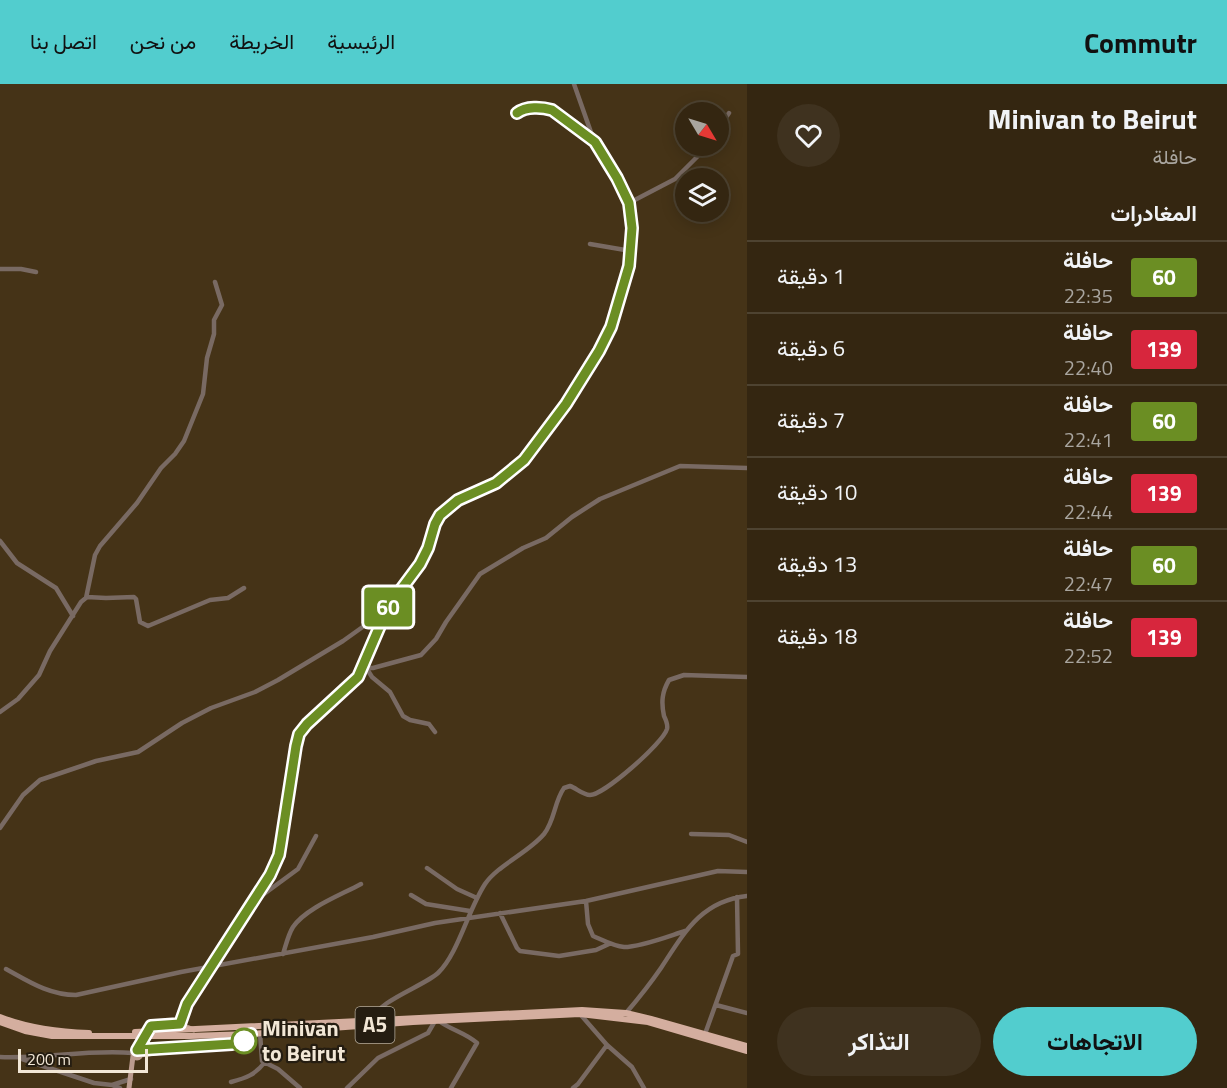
<!DOCTYPE html>
<html lang="ar">
<head>
<meta charset="utf-8">
<style>
	body { margin:0; font-family:"Titillium Web",Vazirmatn,sans-serif; background:#3f321f; color:#f1f3f6; direction:rtl; height:100vh; display:flex; flex-direction:column; font-size:22px; white-space:nowrap }
	* { box-sizing:border-box; margin:0 }
	p { font-size:20px; color:#a9a59f }
	.icon { flex:none; width:33px; height:33px; fill:none; stroke:currentColor; stroke-width:2; stroke-linecap:round; stroke-linejoin:round }
	.map { position:relative; flex:1; overflow:hidden; direction:ltr }
	.panel { display:flex; flex-direction:column; background:#342611; width:480px }
	.panel>* { flex:none }
	.badge { padding:0 12px; border-radius:4px; font-size:21px; line-height:39px }
	.needle { width:39px; rotate:128deg }
	.fabs { position:absolute; left:675px; top:18px; display:grid; gap:12px }
	.fabs a { display:grid; place-items:center; width:54px; height:54px; border-radius:50%; background:#342611; box-shadow:0 3px 15px #0003,0 0 0 2px #4e4331; font-size:30px }
	.scale { position:absolute; left:18px; bottom:15px; width:130px; box-sizing:border-box; padding-left:6px; border:3px solid #f2e7d6; border-top:0; font-size:16px; line-height:21px; white-space:nowrap; color:#f2e7d6; -webkit-text-stroke:4px #251d11; paint-order:stroke }
	.map>.badge { position:absolute; translate:-50% -50%; box-shadow:0 0 0 3px #fff }
	h2 { padding:0 30px; font-size:22px; line-height:54px }
	.round { display:grid; place-items:center; flex:none; width:63px; height:63px; border-radius:32px; background:#3f321f }
	.summary { display:flex; align-items:center; justify-content:space-between; height:102px; padding:0 30px }
	h1 { font-size:28px; font-weight:700; line-height:45px }
	.primary-button { display:flex; gap:12px; margin-top:auto; padding:12px 30px }
	.primary-button a { flex:1; height:69px; border-radius:36px; background:#52cdce; color:#111; font-size:24px; font-weight:700; line-height:69px; text-align:center }
	.primary-button a+a { background:#3f321f; color:#f1f3f6 }
	ul { padding:0; list-style:none }
	li { display:flex; align-items:center; gap:18px; height:72px; padding:0 30px; border-top:2px solid #4e4331 }
	li div { flex:1 }
	li b { display:block; font-size:22px }
	li em { font-style:normal }
	li .badge { min-width:66px; font-weight:700; text-align:center }
	header { display:flex; align-items:center; gap:36px; box-sizing:border-box; height:84px; padding:0 30px; background:#52cdce; color:#111 }
	header strong { font-size:28px }
	nav { display:flex; gap:33px; margin-inline-start:auto; font-size:21px }
	main { display:flex; flex:1; min-height:0 }
	.map>svg:first-child { display:block }
	.lines { fill:none; stroke-linecap:round; stroke-linejoin:round }
	.minor { stroke:#796a63; stroke-width:4.5 }
	.major { stroke:#bb9b8e; stroke-width:5 }
	.highway { stroke:#d4ae9f; stroke-width:6 }
	.major-bridge { stroke:#bb9b8e; stroke-width:5 }
	.line-casing { stroke:#fff; stroke-width:14 }
	.line { stroke:#6b8e23; stroke-width:9 }
	.stop-dot { fill:#fff; stroke:#6b8e23; stroke-width:3 }
	.labels { text-anchor:middle; stroke-width:4.5; stroke-linejoin:round; paint-order:stroke }
	.shield { fill:#251d11; stroke:#b4aa9b; stroke-width:1.5 }
	.shield-label { font-size:21px; font-weight:bold; fill:#f2e7d6 }
	.stop-label { font-size:22px; font-weight:bold; fill:#f2e7d6; stroke:#251d11; text-anchor:start }
</style>
</head>
<body>
<header>
<strong>Commutr</strong>
<nav><a>الرئيسية</a><a>الخريطة</a><a>من نحن</a><a>اتصل بنا</a></nav>
</header>
<main>
<section class="panel">
<div class="summary"><div><h1>Minivan to Beirut</h1><p>حافلة</p></div><a class="round"><svg class="icon" aria-label="heart" viewBox="0 0 24 24"><path d="M12 20l-8-8c-3-5 5-10 8-4 3-6 11-1 8 4z"/></svg></a></div>
<h2>المغادرات</h2>
<ul>
<li><span class="badge" style="background:#6b8e23;color:#fff">60</span><div><b>حافلة</b><p>22:35</p></div><em>1 دقيقة</em></li>
<li><span class="badge" style="background:#d7263d;color:#fff">139</span><div><b>حافلة</b><p>22:40</p></div><em>6 دقيقة</em></li>
<li><span class="badge" style="background:#6b8e23;color:#fff">60</span><div><b>حافلة</b><p>22:41</p></div><em>7 دقيقة</em></li>
<li><span class="badge" style="background:#d7263d;color:#fff">139</span><div><b>حافلة</b><p>22:44</p></div><em>10 دقيقة</em></li>
<li><span class="badge" style="background:#6b8e23;color:#fff">60</span><div><b>حافلة</b><p>22:47</p></div><em>13 دقيقة</em></li>
<li><span class="badge" style="background:#d7263d;color:#fff">139</span><div><b>حافلة</b><p>22:52</p></div><em>18 دقيقة</em></li>
</ul>
<div class="primary-button"><a>الاتجاهات</a><a>التذاكر</a></div>
</section>
<div class="map">
<svg width="747" height="1004" viewBox="0 0 747 1004">
	<rect width="100%" height="100%" fill="#453317"/>
	<g class="lines">
		<!-- minor -->
		<path class="minor" d="M517,29c5,-4 8,-4 14,-4 31,-3 37,16 62,32
			M718,45l11,-16
			M629,119l46,-24 33,-33
			M590,160l41,7
			M0,185h21l15,3
			M0,457l17,22 39,25 17,28
			M86,514l9,-43 5,-9 37,-43 24,-35 14,-14 9,-13 19,-47 4,-36 7,-24v-14l8,-15 -7,-23
			M363,584h10l48,-13 15,-16 10,-17 34,-48 43,-26 23,-10 26,-21 28,-18 80,-33 67,2
			M367,585l5,8 18,15 13,24 7,4 19,4 6,8
			M0,628l18,-13 21,-24 11,-24 31,-49 6,-5 19,1 28,-1 2,2 4,23 8,4 62,-26 18,-2 16,-10
			M0,744l23,-33 17,-15 56,-19 42,-9 44,-29 29,-15 44,-16 23,-12 65,-39 21,-15 16,1
			M691,750l38,1 18,7
			M427,784l30,21 20,9
			M411,811l15,9 44,7
			M256,813l8,-3 34,-25 18,-33
			M586,817l2,23 5,12c10,4 20,10 31,11 17,0 45,-11 61,-16
			M500,829l17,35 3,3 39,5 37,-6 13,-6
			M283,870c3,-9 5,-19 10,-27 13,-19 48,-32 68,-43
			M6,885c22,12 43,26 70,26l105,-23 192,-35 62,-14 151,-22 132,-30 29,1
			M716,921l31,8
			M626,929c12,-14 24,-29 35,-45 23,-35 40,-67 86,-72
			M580,930l27,31 25,22 12,21
			M373,936c2,-18 51,-34 65,-47 20,-19 30,-63 47,-89 13,-19 43,-31 59,-50 11,-14 10,-32 20,-46l6,-2c6,2 13,9 20,9 14,0 73,-52 77,-66 1,-4 -1,-9 -3,-13 -3,-14 -2,-24 5,-36l15,-5 63,2
			M439,937c12,9 27,12 38,22l-26,45
			M180,942l1,-8 6,-14 55,-88 23,-32 11,-20 10,-46 9,-72 6,-14 57,-55 30,-70 32,-43 8,-16 7,-24 5,-9 18,-15 38,-17 28,-23 42,-57 33,-52 12,-23 16,-50 5,-38v-19l-6,-24 -33,-59 -19,-54
			M260,949l2,28 16,8 22,19
			M705,950l28,-78 5,-2 -1,-57
			M0,973c44,2 88,-8 133,-4
			M22,975l72,24 18,2 19,-6
			M231,998c15,-4 24,-7 34,-20
			M112,1001l8,3
			M347,1004l31,-30 50,-25 7,-12
			M573,1004l5,-4 29,-39"/>
		<!-- major -->
		<path class="major" d="M148,945l3,-3c15,-3 29,-3 43,4
			M133 970a4 4 0 1 1 8 0a4 4 0 1 1-8 0Z
			M139,967c26,-7 97,3 112,-17
			M140,971l45,-6
			M129,1004l4,-32"/>
		<!-- highway -->
		<path class="highway" d="M0,933c28,11 58,15 89,16
			M0,938l25,9 27,5h137l62,-2 162,-12 167,-8 68,8 99,29
			M135,948l447,-22 44,3 25,6 96,27"/>
		<!-- major-bridge -->
		<path class="major-bridge" d="M140,961l8,-16"/>
	</g>
	<g class="lines">
		<!-- line casing -->
		<g class="line-casing">
			<path id="line" d="M251,950l-9,8 -10,2 -95,6 14,-24 29,-2 7,-20 83,-129 9,-20 2,-12 15,-97 3,-12 8,-10 51,-47 30,-70 32,-43 8,-16 7,-24 5,-9 18,-15 38,-17 28,-23 42,-56 33,-53 12,-24 18,-61 3,-38 -3,-25 -12,-25 -22,-36 -43,-32c-10,-3 -26,-4 -35,3"/>
		</g>
		<!-- line -->
		<use href="#line" class="line"/>
	</g>
	<!-- markers -->
	<circle class="stop-dot" cx="244" cy="957" r="12"/>
	<g class="labels">
		<!-- shield labels -->
		<rect class="shield" x="355.5" y="923" width="39" height="36" rx="4.5"/>
		<g class="shield-label">
			<text x="375" y="948">A5</text>
		</g>
		<!-- stop labels -->
		<g class="stop-label">
			<text x="262" y="952">Minivan<tspan x="262" dy="25">to Beirut</tspan></text>
		</g>
	</g>
</svg>
<div class="fabs">
<a><svg class="needle" viewBox="-14 -14 28 28"><path d="M0-13l5 13h-10z" fill="#e53935"/><path d="M0 13l5-13h-10z" fill="#a9a59f"/></svg></a>
<a><svg class="icon" aria-label="layers" viewBox="0 0 24 24"><path d="M12 4l9 5-9 5-9-5zM3 14l9 5 9-5"/></svg></a>
</div>
<div class="scale">200 m</div>
<b class="badge" style="left:388px;top:523px;background:#6b8e23;color:#fff">60</b>
</div>
</main>
</body>
</html>
